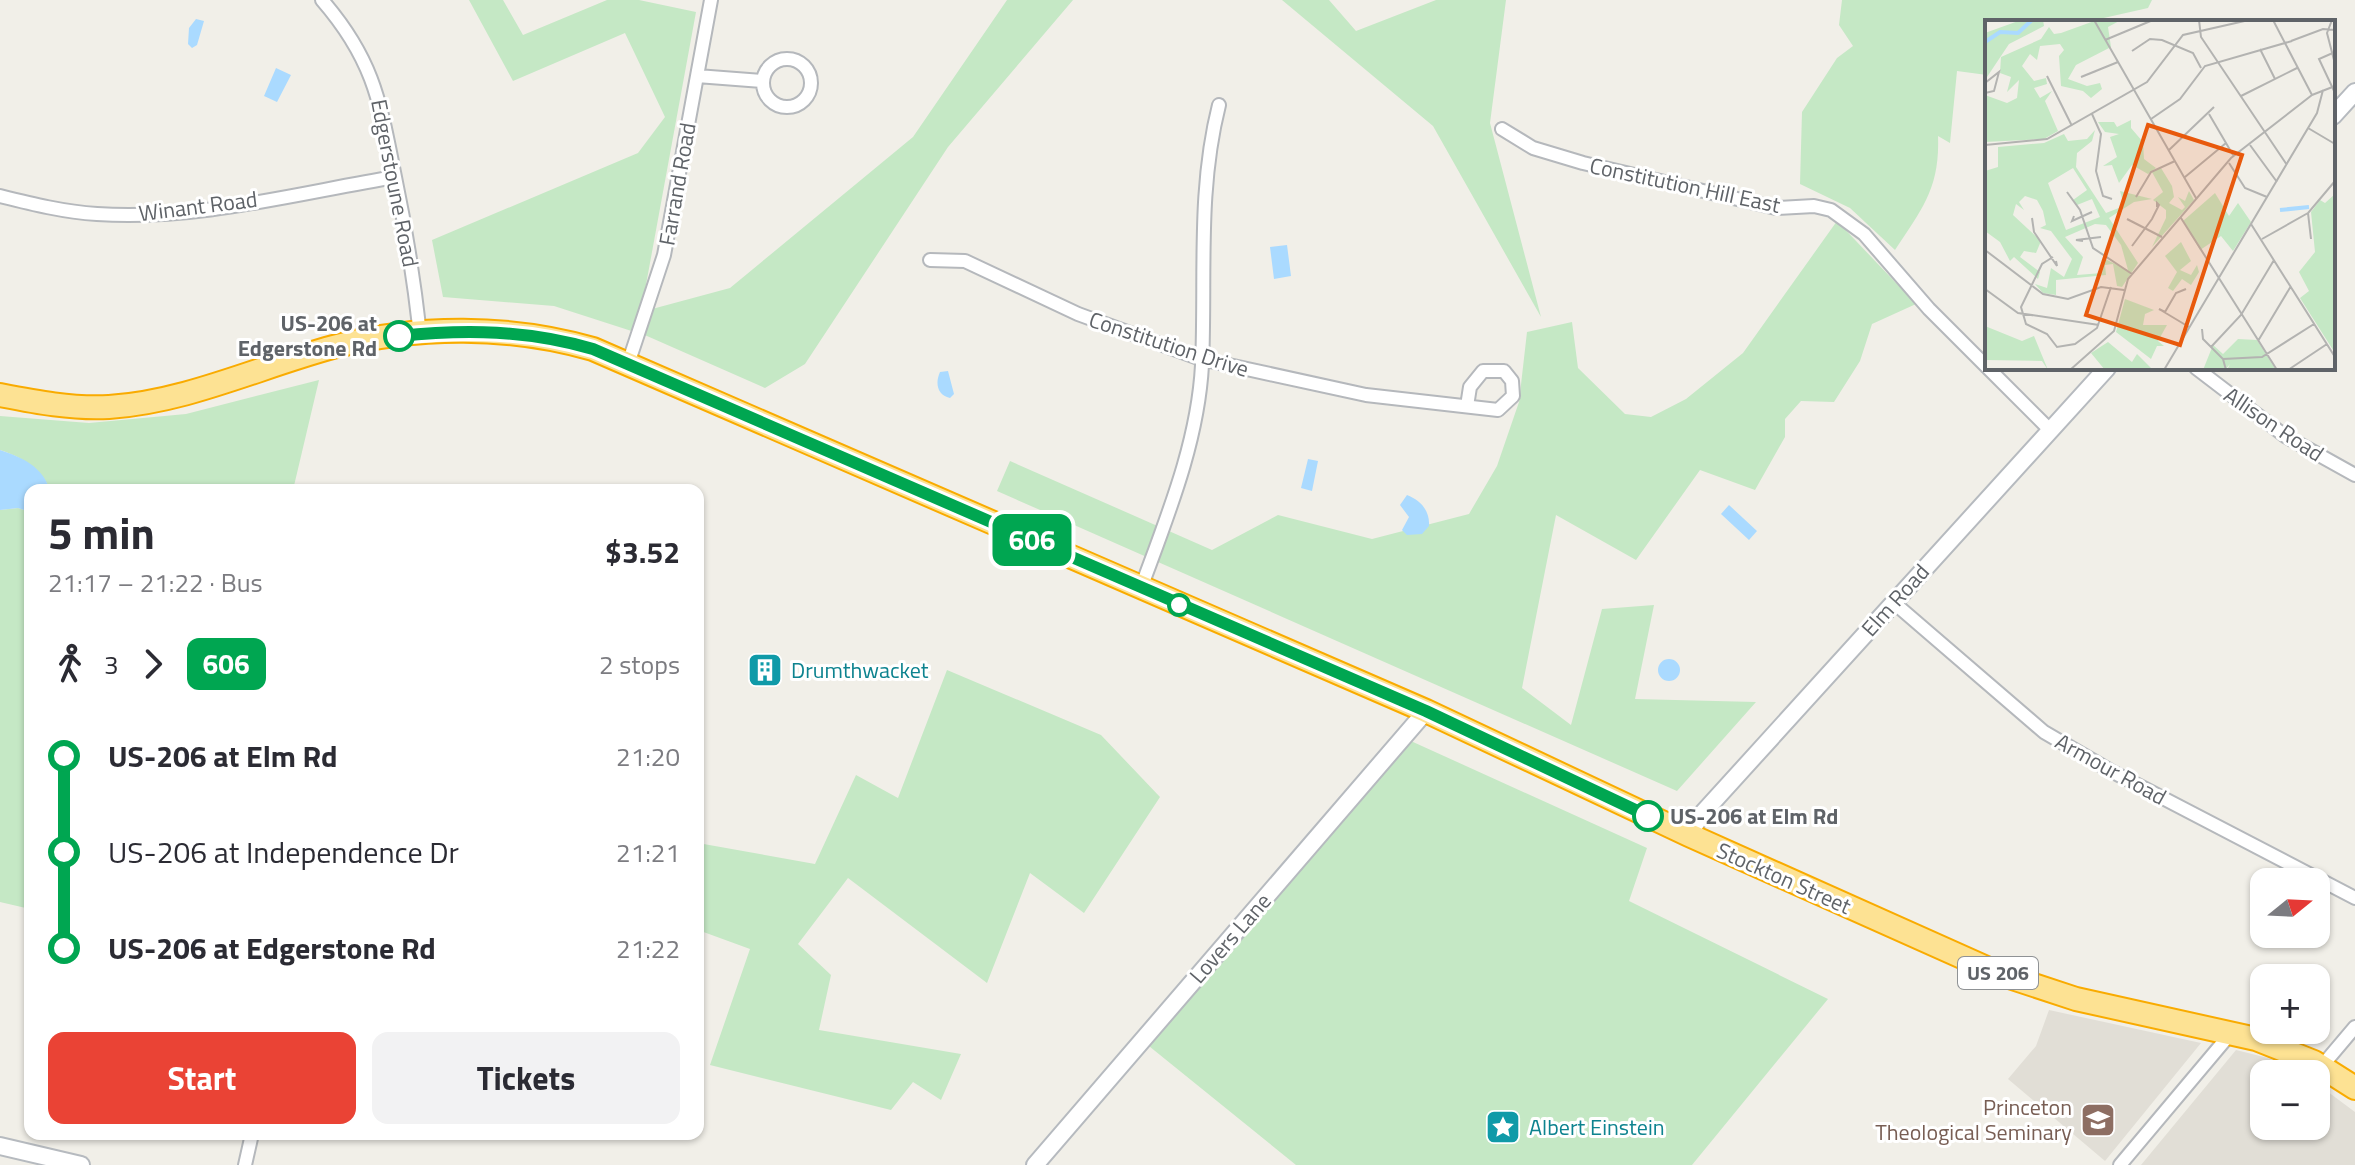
<!DOCTYPE html>
<html lang="en">
<head>
<meta charset="utf-8">
<style>
	body { margin:0; font-family:"Titillium Web",sans-serif; background:#f2f2f3; color:#2b2b33; height:100vh; display:flex; flex-direction:column; font-size:30px; white-space:nowrap }
	* { box-sizing:border-box; margin:0 }
	p { font-size:26px; color:#7c7c81 }
	.icon { flex:none; width:44px; height:44px; fill:none; stroke:currentColor; stroke-width:2; stroke-linecap:round; stroke-linejoin:round }
	.map { position:relative; flex:1; overflow:hidden }
	.details { position:absolute; left:24px; top:484px; width:680px; height:656px; display:flex; flex-direction:column; background:#fff; border-radius:16px; box-shadow:0 2px 6px #0004 }
	.details>* { flex:none }
	.badge { padding:0 16px; border-radius:12px; font-size:28px; line-height:52px }
	.needle { width:52px; rotate:72deg }
	.fabs { position:absolute; left:2250px; top:868px; display:grid; gap:16px }
	.fabs a { display:grid; place-items:center; width:80px; height:80px; border-radius:16px; background:#fff; box-shadow:0 2px 6px #0004; font-size:40px }
	.map>.badge { position:absolute; translate:-50% -50%; box-shadow:0 0 0 4px #fff }
	.legs { display:flex; align-items:center; gap:12px; height:88px; padding:0 24px; font-size:26px }
	.legs p { margin-inline-start:auto }
	.summary { display:flex; align-items:center; justify-content:space-between; height:136px; padding:0 24px }
	h1 { font-size:44px; font-weight:700; line-height:60px }
	.primary-button { display:flex; gap:16px; margin-top:auto; padding:16px 24px }
	.primary-button a { flex:1; height:92px; border-radius:16px; background:#ea4335; color:#fff; font-size:32px; font-weight:700; line-height:92px; text-align:center }
	.primary-button a+a { background:#f2f2f3; color:#2b2b33 }
	ul { padding:0 24px; list-style:none }
	li { display:flex; align-items:center; gap:28px; height:96px; font-size:30px }
	li i { display:grid; place-items:center; width:12px; height:100%; margin:0 10px; background:currentColor }
	li i::after { content:''; width:20px; height:20px; margin:-10px; border:6px solid; border-radius:50%; background:#fff }
	li p { margin-inline-start:auto }
	li:first-child i { background:linear-gradient(#0000 50%,currentColor 0) }
	li:last-child i { background:linear-gradient(currentColor 50%,#0000 0) }
	.map>svg:first-child { display:block }
	.education { fill:#e1ded6 }
	.green { fill:#c5e8c5 }
	.water { fill:#aadaff }
	.lines { fill:none; stroke-linecap:round; stroke-linejoin:round }
	.street-casing { stroke:#b5b8bc; stroke-width:16 }
	.secondary-casing { stroke:#b6babf; stroke-width:20 }
	.highway-casing { stroke:#f9ab00; stroke-width:26 }
	.street { stroke:#fff; stroke-width:12 }
	.secondary { stroke:#fff; stroke-width:16 }
	.highway { stroke:#fde293; stroke-width:22 }
	.line-1-casing { stroke:#fff; stroke-width:18 }
	.line-1 { stroke:#00a651; stroke-width:12 }
	.stop-1-dot { fill:#fff; stroke:#00a651; stroke-width:4 }
	.labels { text-anchor:middle; stroke-width:6; stroke-linejoin:round; paint-order:stroke }
	.shield { fill:#fff; stroke:#8f9295; stroke-width:2 }
	.shield-label { font-size:20px; font-weight:bold; fill:#5f6368 }
	.street-label { font-size:22px; fill:#5f6368; stroke:#fff }
	.stop-label { font-size:22px; font-weight:bold; fill:#5f6368; stroke:#fff; text-anchor:end }
	.culture-label { font-size:22px; fill:#0d838f; stroke:#fff; text-anchor:start }
	.education-label { font-size:22px; fill:#785e54; stroke:#fff; text-anchor:end }
	.inset-river { fill:none; stroke:#aadaff; stroke-width:4 }
	.inset-road { fill:none; stroke:#b3b3b1; stroke-width:2 }
	.view { fill:#e8590c; fill-opacity:0.15; stroke:#e8590c; stroke-width:4 }
	.inset-edge { fill:none; stroke:#5f6368; stroke-width:4 }
</style>
</head>
<body>
<div class="map">
<svg width="2355" height="1165" viewBox="0 0 2355 1165">
	<rect width="100%" height="100%" fill="#f1efe8"/>
	<!-- education -->
	<path class="education" d="M2049,1010l152,33 -96,118 -97,-82 28,-33z
		M2236,1050l32,8 33,16h-37v52h52v-43l39,29v53h-214z"/>
	<!-- green -->
	<path class="green" d="M469,0h34l20,35 84,-35h32l57,12 -55,300 89,-24 183,-151 94,-137h66l-125,147 -143,217 -40,24 -118,-52 -93,-30 -111,-9 -11,-57 206,-87 27,-36 -40,-84 -112,48z
		M1282,0h47l27,31 80,-31h70l-16,123 51,194 -108,-191z
		M1842,0h310l-4,8 -62,14h-99v53l-30,-4 -7,72 -12,-7c2,52 -16,73 -43,114l-45,-42 -50,-24 2,-72 35,-54 16,-12 -14,-21z
		M1837,221l79,83 -44,20 -12,37 -26,41 -33,-1 -16,18v18l-30,53 -55,-20 -64,90 -80,-45 -34,173 49,37 31,-116 52,-4 -19,94 121,3 -79,89 -680,-300 13,-30 202,89 66,-35 94,24 97,-25 28,-48 22,-64 8,-70 45,-10 6,46 47,46 26,3 35,-18 57,-46z
		M319,380l-26,110h-243c-8,-22 -29,-33 -50,-40v-34l89,7 97,-9z
		M18,508l12,4v397l-30,-7v-392z
		M947,670l154,65 59,62 -76,116 -54,-40 -43,110 -139,-105 -50,66 33,31 -12,55 142,24 -20,46 -28,-18 -22,28 -181,-45 40,-116 -52,-19v-87l117,21 41,-89 42,23z
		M1402,737l245,111 -18,53 199,98 -136,166h-396l-157,-127z"/>
	<!-- water -->
	<path class="water" d="M196,19l8,2 -7,24 -5,3 -4,-4 1,-16z
		M276,68l15,7 -14,27 -13,-6z
		M1287,245l4,31 -17,3 -4,-32z
		M948,371l6,23 -4,4c-13,-3 -15,-15 -10,-26z
		M0,450c23,8 42,16 50,40h-20v22l-12,-4 -18,2z
		M1308,459l10,2 -6,30 -11,-3z
		M1407,495c13,5 23,15 22,31l-7,8 -15,1 -5,-5 7,-13 -9,-12z
		M1729,505l28,26 -8,9 -28,-26z
		M1658 670a11 11 0 1 1 22 0a11 11 0 1 1-22 0Z"/>
	<g class="lines">
		<!-- street casing -->
		<g class="street-casing">
			<path id="street" d="M322,0c52,60 58,102 73,177 11,52 19,104 25,157
				M763 83a24 24 0 1 1 48 0a24 24 0 1 1-48 0Z
				M697,76l65,5
				M1502,129l31,19 50,15 193,45 38,-2 17,4 33,24 65,75 58,58
				M0,196c32,8 64,16 97,18 99,7 201,-21 298,-37
				M930,260l35,1 113,53 123,45 165,36 132,15 15,-14 -1,-15 -8,-10h-21l-13,16 -3,19
				M628,364l36,-109 47,-255
				M1988,368l62,62
				M2196,368l89,68 70,39
				M1141,588c26,-71 57,-146 61,-223 4,-88 -5,-173 17,-260
				M1893,602l151,130 65,38 246,128
				M2322,1066l33,-39
				M245,1165l7,-31
				M2120,1165l111,-132"/>
		</g>
		<!-- secondary casing -->
		<g class="secondary-casing">
			<path id="secondary" d="M2333,116l22,-24
				M1689,835l12,-20 406,-447
				M0,1146l81,19
				M1035,1165l391,-454"/>
		</g>
		<!-- highway casing -->
		<g class="highway-casing">
			<path id="highway" d="M0,395c36,7 72,14 109,12 77,-5 150,-40 224,-60 84,-22 177,-22 260,2l833,362 263,124 311,139 76,25 180,40 58,23 41,26"/>
		</g>
		<!-- street -->
		<use href="#street" class="street"/>
		<!-- secondary -->
		<use href="#secondary" class="secondary"/>
		<!-- highway -->
		<use href="#highway" class="highway"/>
	</g>
	<g class="lines">
		<!-- line-1 casing -->
		<g class="line-1-casing">
			<path id="line-1" d="M399,336c67,-7 129,-6 194,13l833,362 222,105"/>
		</g>
		<!-- line-1 -->
		<use href="#line-1" class="line-1"/>
	</g>
	<!-- icons -->
	<defs>
		<g id="building-square" transform="scale(1.8)"><rect x="-9" y="-9" width="18" height="18" rx="4" fill="#0f9aa8" stroke="#fff"/><path d="M-4-6H4V6H1V3H-1V6H-4ZM-2.5-4.3h1.7v1.8h-1.7ZM.8-4.3h1.7v1.8H.8ZM-2.5-1h1.7V.8h-1.7ZM.8-1h1.7V.8H.8Z" fill="#fff"/></g>
		<g id="university-square" transform="scale(1.8)"><rect x="-9" y="-9" width="18" height="18" rx="4" fill="#8d6e63" stroke="#fff"/><path d="M0-5L7-2L0 1L-7-2ZM-4 1L0 2.5L4 1V4Q0 6-4 4Z" fill="#fff"/></g>
		<g id="sight-square" transform="scale(1.8)"><rect x="-9" y="-9" width="18" height="18" rx="4" fill="#0f9aa8" stroke="#fff"/><path d="M0-6L1.8-2.2L6-1.7L2.9 1.2L3.7 5.4L0 3.3L-3.7 5.4L-2.9 1.2L-6-1.7L-1.8-2.2Z" fill="#fff"/></g>
	</defs>
	<g fill-rule="evenodd">
		<use href="#building-square" x="765" y="670"/>
		<use href="#university-square" x="2098" y="1120"/>
		<use href="#sight-square" x="1503" y="1127"/>
	</g>
	<!-- markers -->
	<g class="stop-1-dot">
		<circle cx="399" cy="336" r="14"/>
		<circle cx="1179" cy="605" r="10"/>
		<circle cx="1648" cy="816" r="14"/>
	</g>
	<g class="labels">
		<!-- shield labels -->
		<rect class="shield" x="1958" y="957" width="80" height="32" rx="6"/>
		<g class="shield-label">
			<text x="1998" y="980">US 206</text>
		</g>
		<!-- street labels -->
		<g class="street-label">
			<text transform="translate(395 183) rotate(79)" y="8">Edgerstoune Road</text>
			<text transform="translate(677 184) rotate(-80)" y="8">Farrand Road</text>
			<text transform="translate(1685 185) rotate(12)" y="8">Constitution Hill East</text>
			<text transform="translate(198 206) rotate(-7)" y="8">Winant Road</text>
			<text transform="translate(1169 344) rotate(18)" y="8">Constitution Drive</text>
			<text transform="translate(2274 424) rotate(34)" y="8">Allison Road</text>
			<text transform="translate(1895 600) rotate(-48)" y="8">Elm Road</text>
			<text transform="translate(2111 769) rotate(29)" y="8">Armour Road</text>
			<text transform="translate(1784 878) rotate(24)" y="8">Stockton Street</text>
			<text transform="translate(1230 938) rotate(-49)" y="8">Lovers Lane</text>
		</g>
		<!-- stop labels -->
		<g class="stop-label">
			<text x="377" y="331">US-206 at<tspan x="377" dy="25">Edgerstone Rd</tspan></text>
			<text x="1670" y="824" text-anchor="start">US-206 at Elm Rd</text>
		</g>
		<!-- culture labels -->
		<g class="culture-label">
			<text x="791" y="678">Drumthwacket</text>
			<text x="1529" y="1135">Albert Einstein</text>
		</g>
		<!-- education labels -->
		<g class="education-label">
			<text x="2072" y="1115">Princeton<tspan x="2072" dy="25">Theological Seminary</tspan></text>
		</g>
	</g>
	<!-- overview -->
	<g transform="translate(1985 20)">
		<rect width="350" height="350" fill="#f1efe8"/>
		<path d="M36,0h22l1,6 -35,18 -24,36v-47zM112,0h24l-13,7 3,20 -35,18 -8,14 19,7 13,-3 2,6 -11,9 -8,-7 -22,-5 -2,-30 5,-6 -4,-6 -20,2 -3,14 -7,-6 -8,12 12,15 12,-3 1,6 -13,4 6,10 12,-7 -7,10 13,30 -14,8 -59,3v-47l22,8 10,-5 2,-18 -12,12 4,-15 -11,-4 1,-16 40,-18 8,-12 5,7 7,-1zM146,100v8l12,14 1,17 12,9 -8,6 -16,-9 -13,18 -7,-18 -9,1 14,-9 -7,-20 9,-3 -14,-2 -7,-10h16l3,5zM110,110l-3,11 -15,12 -1,14 30,46 18,-7 -4,-15 32,8 -18,3 -25,16 29,45 -16,24 -5,-1 -4,-22 -8,1 1,10 -50,5v15l-13,-2 -8,-9 12,4 4,-20 13,9 8,-18 -21,-28 -11,-3 6,-3 -3,-14 -6,-11 -12,-4 -6,6 5,8 -8,-6 -3,11 28,26 -5,12 -12,-2 -4,6 20,15 -2,7 -24,-22 -4,4 -10,-19 -15,-11v-60l13,-4v-20l46,-4 20,-9 4,7 19,-2zM88,148l14,22 -14,10 4,5 15,-6 8,18 -34,13 -18,-47zM110,204l11,1 15,20 7,25 -23,-11 -3,14 -25,2 6,-18 -18,-20zM176,148l11,18 2,11 -5,6 13,7 3,-3 -7,-10 7,4 4,-10 5,9 -42,47 14,-29v-8l-13,-10 10,-8 -11,-20zM230,173l14,23 9,-13 13,19 -18,29 -12,-15 -21,14 -17,-29zM350,174v159l-35,-55 9,-7 -10,-19 16,-20 -4,-40 9,-12 5,3zM196,222l10,19 -11,9 11,5 6,-10 2,7 -8,13 -9,-6 -9,12 -5,-3 9,-16 -12,-16zM140,279l29,11 -9,4 -2,11h24l-9,16 6,5h-7l-6,13 -35,-27zM0,306l37,15 12,-5 14,34 -6,-9 -57,-1zM253,319l19,1 19,30h-49l3,-6 -5,6h-22l10,-25 10,9zM123,322l24,20 5,-8 16,16h-48l-14,-17z" fill="#c5e8c5" fill-rule="evenodd"/>
		<path class="inset-river" d="M0,22l15,-10 18,1 14,-13M295,190l29,-3"/>
		<path class="inset-road" d="M109,0l102,178M214,0l2,17 86,128M347,0l-5,13 8,31M120,20l48,-20M306,21l32,-12 12,1M275,29l15,30M147,31l18,-12 12,1 31,13 8,15M350,32l-16,7 16,34M111,51l-15,6 37,-15M62,56l25,50M0,63l14,-11 -5,19 -9,2M327,75l23,-9M256,76l56,-28M107,94l9,20 -5,37 7,25 9,3M224,94l24,41M166,99l29,-20 25,-33 87,-25M323,108l27,16M0,125l62,-6 100,-57 36,-47 66,-15M265,125l27,37M184,130l45,-43M244,143l16,25 22,9M200,157l41,-34M82,172l13,18 13,38 39,26M151,177l15,-25 24,-11M89,196l-2,5 20,-9M47,198l2,14 23,34 -1,-5M196,198l96,152M142,199l35,18M266,204l84,133M277,219l46,-26M326,219l-3,-26 27,-32M98,221l-7,-1 25,-3M147,226l20,-27 7,-14 -2,-2v4M0,230l58,44 25,5 33,-12 23,3M68,237l-11,7 -21,43 5,17 21,10 10,13 18,-3 22,-16 14,-41M0,269l33,24 81,12M180,292l-6,-3 30,18M180,292l11,-19 10,-4M217,309l1,10 20,20 3,11M273,321l33,-55M226,327l30,-32 33,-55M238,339l39,-2 52,-33M85,350l44,-39 14,-52 103,-121 81,-63 -39,-75M179,350l153,-257 6,-23M303,350l39,-26"/>
		<path class="view" d="M163,105l94,30 -62,190 -94,-30z"/>
		<rect width="350" height="350" class="inset-edge"/>
	</g>
</svg>
<div class="fabs">
<a><svg class="needle" viewBox="-14 -14 28 28"><path d="M0-13l5 13h-10z" fill="#e53935"/><path d="M0 13l5-13h-10z" fill="#7c7c81"/></svg></a>
<a>+</a>
<a>−</a>
</div>
<b class="badge" style="left:1032px;top:540px;background:#00a651;color:#fff">606</b>
<section class="details">
<div class="summary"><div><h1>5 min</h1><p>21:17 – 21:22 · Bus</p></div><b>$3.52</b></div>
<div class="legs"><svg class="icon" aria-label="walk" viewBox="0 0 24 24"><circle cx="13" cy="4" r="2"/><path d="M13 8l-2 6 4 7M11 14l-3 7M7 12l3-4h3l4 4"/></svg>3<svg class="icon" aria-label="forward" viewBox="0 0 24 24"><path d="M9 5l7 7-7 7"/></svg><b class="badge" style="background:#00a651;color:#fff">606</b><p>2 stops</p></div>
<ul>
<li><i style="color:#00a651"></i><b>US-206 at Elm Rd</b><p>21:20</p></li>
<li><i style="color:#00a651"></i><span>US-206 at Independence Dr</span><p>21:21</p></li>
<li><i style="color:#00a651"></i><b>US-206 at Edgerstone Rd</b><p>21:22</p></li>
</ul>
<div class="primary-button"><a>Start</a><a>Tickets</a></div>
</section>
</div>
</body>
</html>
